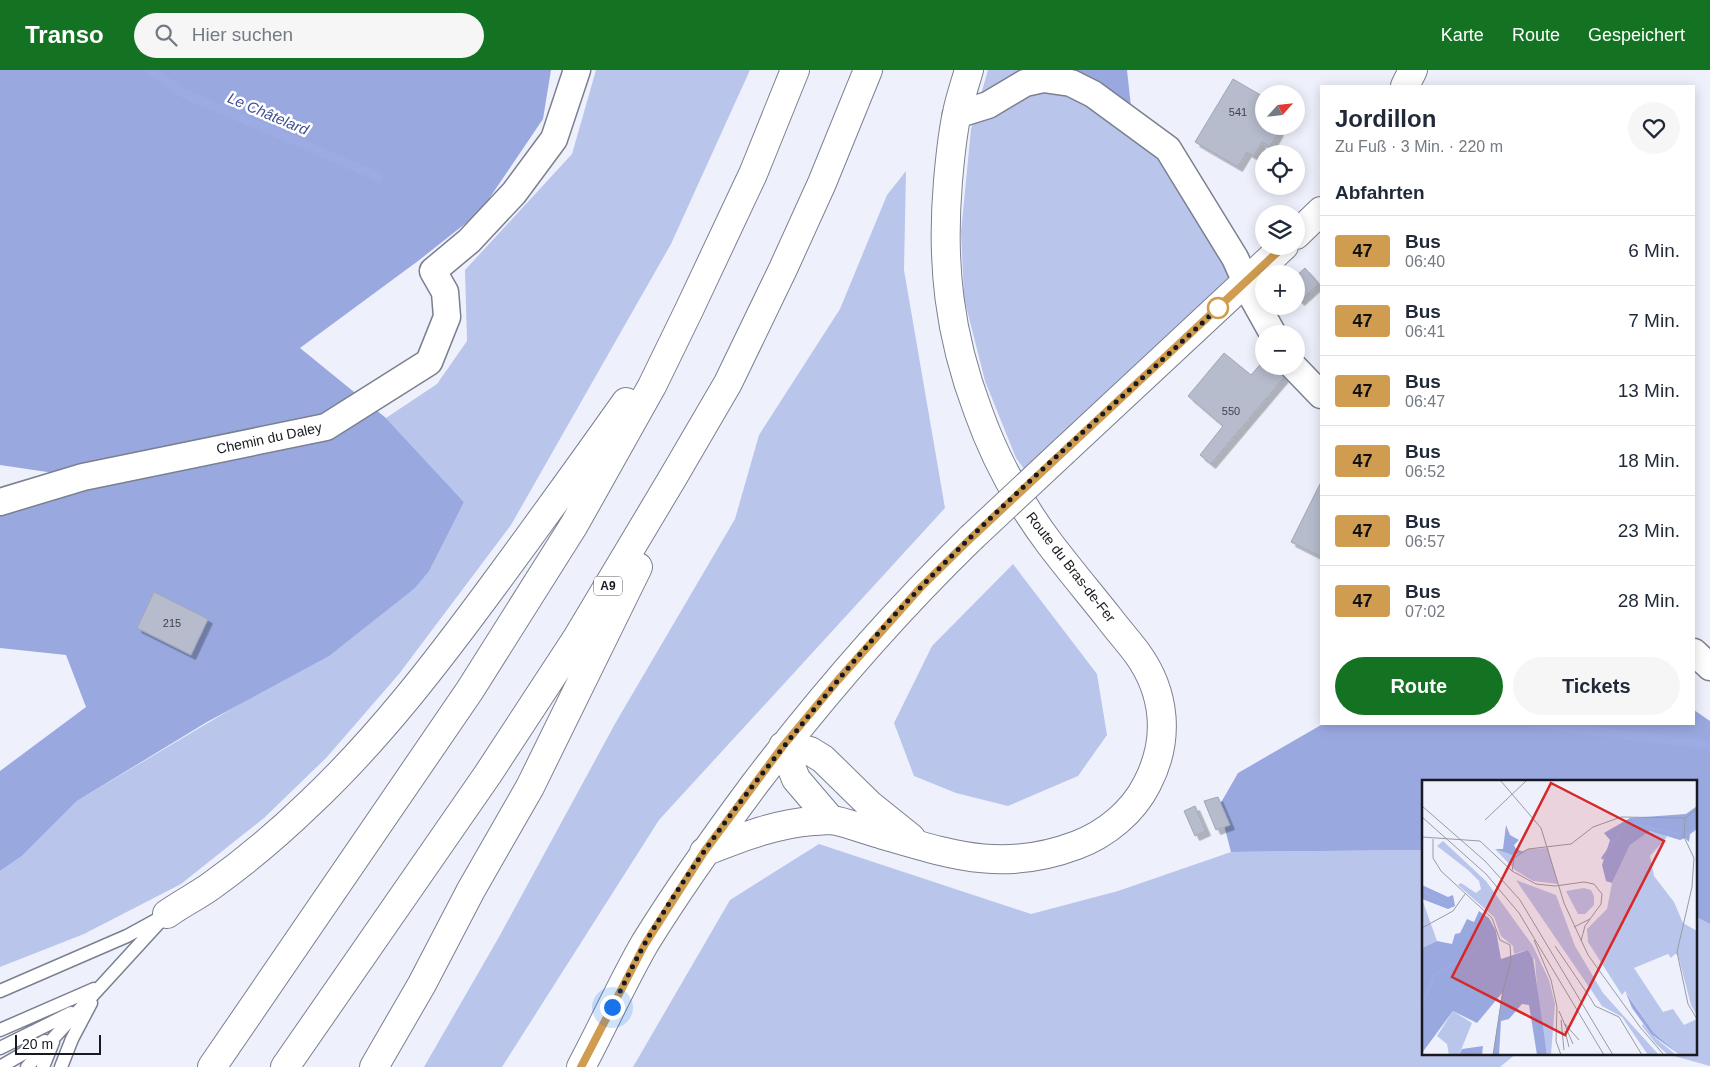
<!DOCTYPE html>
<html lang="de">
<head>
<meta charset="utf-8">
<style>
	body { margin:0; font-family:Arial,sans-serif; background:#f6f6f7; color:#1f2937; height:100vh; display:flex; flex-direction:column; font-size:19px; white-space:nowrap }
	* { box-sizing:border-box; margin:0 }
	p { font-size:16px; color:#747a83 }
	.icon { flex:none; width:28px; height:28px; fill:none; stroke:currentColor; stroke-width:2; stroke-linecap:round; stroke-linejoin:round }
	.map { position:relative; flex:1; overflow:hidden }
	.side { position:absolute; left:1320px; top:15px; width:375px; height:640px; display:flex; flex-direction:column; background:#fff; border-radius:0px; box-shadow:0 2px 12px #0003 }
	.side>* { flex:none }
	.badge { padding:0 10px; border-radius:4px; font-size:18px; line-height:32px }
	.needle { width:32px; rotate:63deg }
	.fabs { position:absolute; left:1255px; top:15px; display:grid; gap:10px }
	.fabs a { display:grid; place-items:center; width:50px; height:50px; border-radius:50%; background:#fff; box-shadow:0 2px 12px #0003; font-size:25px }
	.scale { position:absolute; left:15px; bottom:12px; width:86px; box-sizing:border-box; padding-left:5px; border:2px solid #181a20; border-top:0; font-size:14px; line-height:18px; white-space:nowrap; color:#181a20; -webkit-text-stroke:4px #fff; paint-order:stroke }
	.you { position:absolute; width:25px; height:25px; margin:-12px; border:4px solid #fff; border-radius:50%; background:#1a73e8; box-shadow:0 0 0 8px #1a73e833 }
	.map>.badge { position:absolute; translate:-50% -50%; box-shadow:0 0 0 2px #fff }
	h2 { padding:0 15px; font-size:19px; line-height:45px }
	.round { display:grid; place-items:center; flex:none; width:52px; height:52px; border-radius:26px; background:#f6f6f7 }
	.summary { display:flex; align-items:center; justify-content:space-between; height:85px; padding:0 15px }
	h1 { font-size:24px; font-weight:700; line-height:38px }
	.button { display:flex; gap:10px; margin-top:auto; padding:10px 15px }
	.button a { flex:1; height:58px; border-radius:30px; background:#137322; color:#fff; font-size:20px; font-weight:700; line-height:58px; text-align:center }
	.button a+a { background:#f6f6f7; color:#1f2937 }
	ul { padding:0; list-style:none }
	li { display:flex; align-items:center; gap:15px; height:70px; padding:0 15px; border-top:1px solid #e0e1e3 }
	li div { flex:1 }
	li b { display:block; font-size:19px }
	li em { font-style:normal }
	li .badge { min-width:55px; font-weight:700; text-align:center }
	header { display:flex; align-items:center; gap:30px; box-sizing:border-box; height:70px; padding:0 25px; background:#137322; color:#fff }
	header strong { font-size:24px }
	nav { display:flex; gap:28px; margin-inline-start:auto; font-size:18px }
	.search { width:350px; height:45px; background:#f6f6f7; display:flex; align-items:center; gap:12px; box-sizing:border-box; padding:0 18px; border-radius:28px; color:#747a83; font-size:19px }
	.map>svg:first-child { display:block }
	.green { fill:#bac5ec }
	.forest { fill:#99a9e0 }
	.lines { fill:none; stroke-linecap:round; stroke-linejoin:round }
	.stream { stroke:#9cabe3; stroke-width:9 }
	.building { fill:#b7bccd; stroke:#a1a6b7; filter:url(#shadow) }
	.service-casing { stroke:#7b8090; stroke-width:15 }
	.minor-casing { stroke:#7b8090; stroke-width:29 }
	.tertiary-casing { stroke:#7b8090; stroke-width:30 }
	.motorway-casing { stroke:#7b8090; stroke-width:30 }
	.service { stroke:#fff; stroke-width:12 }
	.minor { stroke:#fff; stroke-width:26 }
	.tertiary { stroke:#fff; stroke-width:28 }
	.motorway { stroke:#fff; stroke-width:28 }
	.tertiary-bridge-casing { stroke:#7b8090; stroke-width:30; stroke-linecap:butt }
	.tertiary-bridge { stroke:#fff; stroke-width:28 }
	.line-casing { stroke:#fff; stroke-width:11 }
	.line { stroke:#cf9c50; stroke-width:8 }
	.walk { stroke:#181a20; stroke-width:5; stroke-dasharray:0 9 }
	.stop-dot { fill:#fff; stroke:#cf9c50; stroke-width:2.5 }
	.labels { text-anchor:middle; stroke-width:5; stroke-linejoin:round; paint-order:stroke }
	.number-label { font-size:11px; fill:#40424b }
	.shield { fill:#fff; stroke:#5d5f63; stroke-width:1 }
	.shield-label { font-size:12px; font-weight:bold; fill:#181a20 }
	.street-label { font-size:14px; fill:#181a20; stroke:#fff }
	.water-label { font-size:15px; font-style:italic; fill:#404f93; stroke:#fff }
	.inset-river { fill:none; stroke:#9cabe3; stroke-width:2.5 }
	.inset-road { fill:none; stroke:#989ba4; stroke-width:1 }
	.view { fill:#d62828; fill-opacity:0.15; stroke:#d62828; stroke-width:2.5 }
	.inset-edge { fill:none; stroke:#181a20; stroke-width:2.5 }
</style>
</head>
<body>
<header>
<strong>Transo</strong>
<div class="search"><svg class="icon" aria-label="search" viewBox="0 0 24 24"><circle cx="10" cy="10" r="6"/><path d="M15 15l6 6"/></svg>Hier suchen</div>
<nav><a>Karte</a><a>Route</a><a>Gespeichert</a></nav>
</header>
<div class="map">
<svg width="1710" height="997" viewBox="0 0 1710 997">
	<defs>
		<filter id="shadow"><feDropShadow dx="4.5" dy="4.5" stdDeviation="0" flood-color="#0004"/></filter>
	</defs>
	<rect width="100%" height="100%" fill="#eef1fc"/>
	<!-- green -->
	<path class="green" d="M596,0h154l-79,174 -160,281 -112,149 -72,83 -63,61 -83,66 -97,50 -84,33v-96l22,-15 55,-55 166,-99 172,-114 49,-86 -78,-84 51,-34 30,-43 -2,-71 107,-116z
		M988,0h89l15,18 76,61 79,133 -215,198 -16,-22 -31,-77 -21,-83 -3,-66 10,-103z
		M906,101l-2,99 41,238 -286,312 -157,247h-78l75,-130 117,-215 119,-203 24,-84 81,-126 47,-114z
		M1013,494l84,110 10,61 -29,41 -70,30 -52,-13 -42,-17 -20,-53 38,-77z
		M819,774l212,70 87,-23 113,-39 193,-2v203h93l-17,14h-867l97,-167z
		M1696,847l14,7v142l-47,-13h33z"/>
	<!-- forest -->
	<path class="forest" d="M0,0h551l-8,49 -63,93 -62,49 -118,87 86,70 78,84 -35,69 -14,17 -86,68 -122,66 -130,79 -55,55 -22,15v-100l86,-64 -20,-52 -66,-7v-146l81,-25 -81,-12z
		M1077,0h50l6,55 -41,-37z
		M1694,640l16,11v203l-14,-7v-136h-272v69l-193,2 -12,-46 19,-33 83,-48 373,-1z"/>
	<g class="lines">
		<!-- stream -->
		<path class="stream" d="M150,0l33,23 196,84
			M1534,654l176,21"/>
	</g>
	<!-- building -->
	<path class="building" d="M1233,9l31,18v29h8l7,5 -9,16 -8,-5 -8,14 -7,-4 -9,15 -43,-25z
		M1305,198l14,16 -19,17 -4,-4v-21z
		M1224,283l27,22 13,-15v6h13l10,8 -76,90 -11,-9 23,-29 -35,-30z
		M1321,412v75l-30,-15z
		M154,522l54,27 -17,36 -54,-27z
		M1218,727l12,28 -14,5 -12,-29z
		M1195,736l11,25 -11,5 -11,-25z"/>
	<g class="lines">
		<!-- service casing -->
		<g class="service-casing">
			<path id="service" d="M0,921l127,-55 31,-17
				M0,960l94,-41
				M0,978l71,-35
				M0,997l45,-26
				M27,997l140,-153
				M43,997l10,-25
				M61,997l11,-28 19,-36"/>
		</g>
		<!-- minor casing -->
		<g class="minor-casing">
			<path id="minor" d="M956,45l32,-10 37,-22 18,-4 28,4 22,11 75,55 67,109 19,42 19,34
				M1293,296l28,29
				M0,432l83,-25 243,-50 103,-65 18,-45 -2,-25 -12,-21 36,-30 45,-48 40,-54 23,-69
				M1694,582l16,15"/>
		</g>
		<!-- tertiary casing -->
		<g class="tertiary-casing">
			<path id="tertiary" d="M1405,16l8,-16
				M1296,165l25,-24
				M1064,381l220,-205
				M783,676l27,5 13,8 47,46 41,33
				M783,676l13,33 35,41
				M704,782c36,-14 70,-28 109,-31 5,0 13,-1 18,-1 16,2 33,10 49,14 72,21 123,39 197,11 29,-11 56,-33 70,-61 23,-44 19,-91 -10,-131 -9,-12 -19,-23 -28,-35 -19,-24 -40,-49 -59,-74 -30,-40 -55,-85 -72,-133 -29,-77 -37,-147 -30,-230 2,-22 4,-46 9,-68 3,-15 8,-29 12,-43
				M581,997c22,-41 41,-84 64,-124 34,-55 71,-107 109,-158 67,-88 138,-170 217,-247"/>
		</g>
		<!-- motorway casing -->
		<g class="motorway-casing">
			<path id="motorway" d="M167,844c14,-10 30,-18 44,-28 35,-25 68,-53 99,-83 69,-65 127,-141 183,-217 45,-61 89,-122 133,-184
				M212,997l258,-377 104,-165 78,-139 37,-76 64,-136 42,-104
				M285,997l203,-293 89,-136 95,-159 56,-96 55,-114 39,-86 46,-113
				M374,997l48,-83 49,-94 59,-103 108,-220"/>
		</g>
		<!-- service -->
		<use href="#service" class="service"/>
		<!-- minor -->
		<use href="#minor" class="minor"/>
		<!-- tertiary -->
		<use href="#tertiary" class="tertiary"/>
		<!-- motorway -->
		<use href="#motorway" class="motorway"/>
		<!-- tertiary-bridge casing -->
		<g class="tertiary-bridge-casing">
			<path id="tertiary-bridge" d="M971,468l93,-87"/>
		</g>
		<!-- tertiary-bridge -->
		<use href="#tertiary-bridge" class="tertiary-bridge"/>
	</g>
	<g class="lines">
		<!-- line casing -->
		<g class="line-casing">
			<path id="line" d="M581,997l64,-123 59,-92 79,-106 55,-66 83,-93 50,-49 313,-292"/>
		</g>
		<!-- line -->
		<use href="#line" class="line"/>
		<!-- walk -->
		<path class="walk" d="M612,937c11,-21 21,-42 32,-62 47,-82 108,-160 167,-232 36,-44 72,-87 111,-127 94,-97 201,-188 296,-278"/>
	</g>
	<!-- markers -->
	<circle class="stop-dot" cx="1218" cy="238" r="10"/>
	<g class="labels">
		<!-- number labels -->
		<g class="number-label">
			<text x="1238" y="46">541</text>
			<text x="1231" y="345">550</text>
			<text x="172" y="557">215</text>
		</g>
		<!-- shield labels -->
		<rect class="shield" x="594" y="506.5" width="28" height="19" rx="4"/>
		<g class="shield-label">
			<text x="608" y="520">A9</text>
		</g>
		<!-- street labels -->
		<g class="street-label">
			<text transform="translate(269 368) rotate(-12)" y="5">Chemin du Daley</text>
			<text transform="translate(1071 497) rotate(52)" y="5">Route du Bras-de-Fer</text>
		</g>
		<!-- water labels -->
		<g class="water-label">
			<text transform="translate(268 44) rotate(23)" y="5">Le Châtelard</text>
		</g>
	</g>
	<!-- overview -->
	<g transform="translate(1422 710)">
		<rect width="275" height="275" fill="#eef1fc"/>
		<path d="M228,51l11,1 6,5 -17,19 4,20 20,26 9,21 14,8v85l-6,-11 -13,-50 -3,-1 -4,4 -3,-4 -34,14 29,44 10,-3 11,16 13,-6v36h-17l-26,-22 -29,-42 -3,4 -34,-53 -1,-13 20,-20 5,-26 18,-38zM21,61l43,40 47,65 16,34 6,24 -4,51h-4l-8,-44 -4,-51 -7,-10 -14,4 -1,-8 -12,-10 -7,-19 -36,-32 3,-2 15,10 5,-4 -2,-8 -11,-11 -31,-24zM126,68l10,36 -25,-3 -18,-11 -20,-21 17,6 16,-6zM94,100l40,15 19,51 28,47 56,62h-11l-26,-38 -20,-11zM162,108l7,2 3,6v9l-9,9h-7l-12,-23zM0,119l15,42 -15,7zM31,231l19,12 -13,32h-10l-2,-11 -10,-8zM221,244l8,10 25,21h-8l-12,-11 -14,-18z" fill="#bac5ec"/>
		<path d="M275,26v22l-7,6 -1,8 -4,-4 -5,2 -30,-9 -20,14 -18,38 -6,-2 -4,-16 8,-25 -6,-7 26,-15 56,-4zM84,45l4,10 9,5 -5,5 2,4 8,3 -12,3 -17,-6h8zM0,105l26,12 5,-2 2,11 -7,3 -26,-10zM57,131l10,7 7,13 5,28 27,-9 5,8 14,97h-10l-8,-50 -7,-1 -13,15 -8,2 -2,34h-6l9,-62 -25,30 -24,-12 -31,42v-105l15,-7 15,3 3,-10 5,-1 7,-14 7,3zM204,213l28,40 26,22 -29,-21 -19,-26zM61,266l-1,9h-23l3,-6z" fill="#99a9e0"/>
		<path class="inset-river" d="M264,55l8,-5 3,-7M180,79l25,-37 54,13M0,111l24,12M0,224l13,-30 30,-16 21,-18"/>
		<path class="inset-road" d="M78,0l41,48 23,75 24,52 52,72 24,28M0,26l63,55 35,39 93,155M0,37l64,57 33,39 85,142M263,38l-1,19 10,21 -2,29 -15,65 11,52 9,15M63,40l42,-40M0,57l58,4 32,30 24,13 19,2 29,-4 10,2 8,10 -1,10 -16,22 -4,15M11,59v19l8,13 51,47 8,22 10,5 1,16 -8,30 -10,64M90,91l2,-13 14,-9 43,-5 22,-17 28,-10 64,1 12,-9M152,147l16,-8M0,148l31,-17 12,-17M112,160l17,40 6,27M133,166l36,53M169,219l4,7 24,11 23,38M135,227l-1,34 5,14M137,231l14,33M139,240l3,30M143,244l14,16M143,251l4,16"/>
		<path class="view" d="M129,3l113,58 -99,194 -113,-58z"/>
		<rect width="275" height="275" class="inset-edge"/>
	</g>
</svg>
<div class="fabs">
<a><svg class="needle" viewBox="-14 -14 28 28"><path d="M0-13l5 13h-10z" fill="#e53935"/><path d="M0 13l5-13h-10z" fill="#747a83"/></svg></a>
<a><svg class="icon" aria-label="locate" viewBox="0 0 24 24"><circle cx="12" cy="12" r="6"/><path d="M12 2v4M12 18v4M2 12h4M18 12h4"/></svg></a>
<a><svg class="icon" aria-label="layers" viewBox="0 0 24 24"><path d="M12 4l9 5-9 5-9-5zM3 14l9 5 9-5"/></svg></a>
<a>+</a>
<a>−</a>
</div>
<div class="scale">20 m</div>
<div class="you" style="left:612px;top:937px"></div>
<section class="side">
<div class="summary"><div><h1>Jordillon</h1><p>Zu Fuß · 3 Min. · 220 m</p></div><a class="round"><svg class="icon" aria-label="heart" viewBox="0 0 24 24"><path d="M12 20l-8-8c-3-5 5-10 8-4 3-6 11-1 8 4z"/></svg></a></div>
<h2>Abfahrten</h2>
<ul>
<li><span class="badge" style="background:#cf9c50;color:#111">47</span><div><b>Bus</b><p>06:40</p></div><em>6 Min.</em></li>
<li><span class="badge" style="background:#cf9c50;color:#111">47</span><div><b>Bus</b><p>06:41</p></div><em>7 Min.</em></li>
<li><span class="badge" style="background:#cf9c50;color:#111">47</span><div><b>Bus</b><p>06:47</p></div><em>13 Min.</em></li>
<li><span class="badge" style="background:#cf9c50;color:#111">47</span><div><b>Bus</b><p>06:52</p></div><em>18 Min.</em></li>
<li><span class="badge" style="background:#cf9c50;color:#111">47</span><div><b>Bus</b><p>06:57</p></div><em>23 Min.</em></li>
<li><span class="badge" style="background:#cf9c50;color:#111">47</span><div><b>Bus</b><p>07:02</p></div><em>28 Min.</em></li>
</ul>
<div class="button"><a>Route</a><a>Tickets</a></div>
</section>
</div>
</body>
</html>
